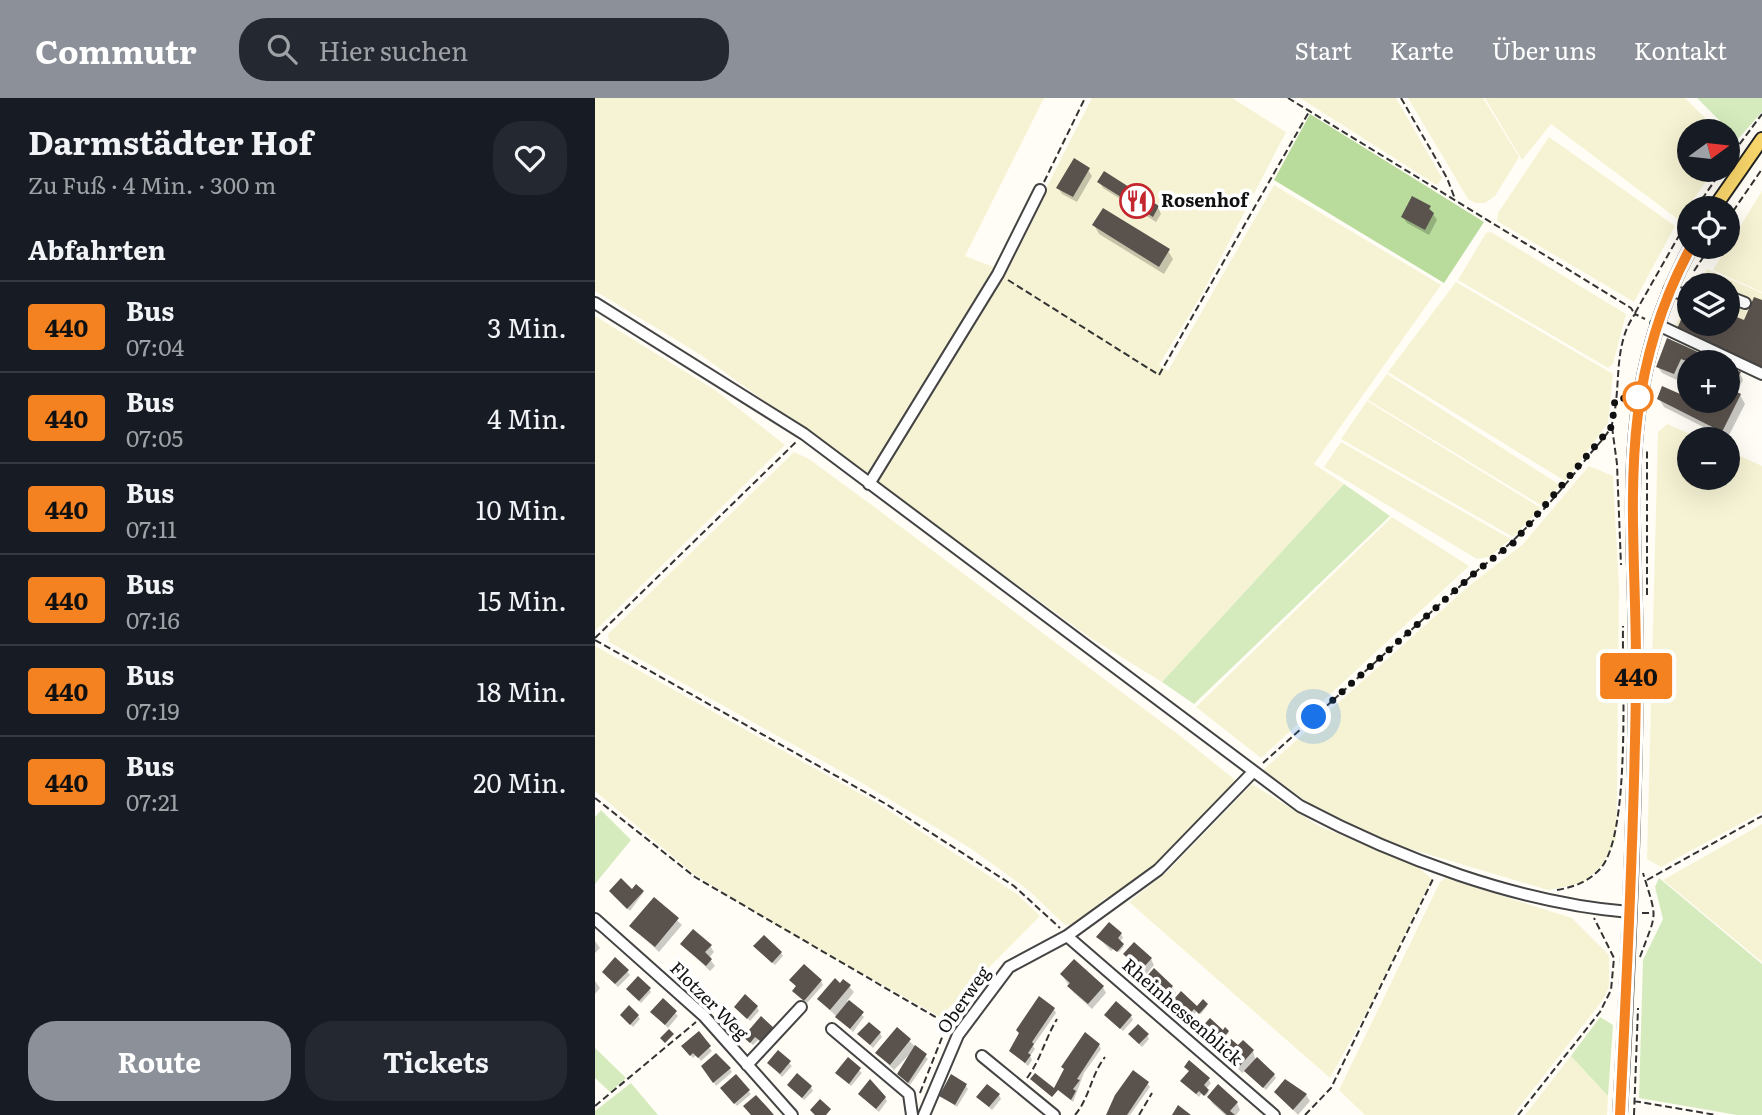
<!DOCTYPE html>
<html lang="de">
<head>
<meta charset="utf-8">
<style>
	body { margin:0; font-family:Literata,serif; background:#242831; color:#f1f3f6; height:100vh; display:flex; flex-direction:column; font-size:26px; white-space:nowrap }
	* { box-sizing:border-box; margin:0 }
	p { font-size:23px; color:#9ea1a6 }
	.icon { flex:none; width:38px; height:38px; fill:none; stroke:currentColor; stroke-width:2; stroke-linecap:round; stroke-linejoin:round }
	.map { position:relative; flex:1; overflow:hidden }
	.drawer { display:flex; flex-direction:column; background:#171b24; width:595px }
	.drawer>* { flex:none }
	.badge { padding:0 14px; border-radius:5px; font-size:24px; line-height:46px }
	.needle { width:46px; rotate:75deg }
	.controls { position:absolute; left:1082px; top:21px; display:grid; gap:14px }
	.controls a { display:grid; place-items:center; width:63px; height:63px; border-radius:50%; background:#171b24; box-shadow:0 7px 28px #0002; font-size:35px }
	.you { position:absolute; width:35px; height:35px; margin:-18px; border:5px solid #fff; border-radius:50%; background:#1a73e8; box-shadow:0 0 0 10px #1a73e833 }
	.map>.badge { position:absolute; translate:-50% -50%; box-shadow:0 0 0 4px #fff }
	h2 { padding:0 28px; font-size:26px; line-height:63px }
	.round { display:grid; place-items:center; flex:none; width:74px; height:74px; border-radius:28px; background:#242831 }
	.overview { display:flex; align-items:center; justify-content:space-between; height:119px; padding:0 28px }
	h1 { font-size:33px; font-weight:700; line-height:52px }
	.button { display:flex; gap:14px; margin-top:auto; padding:14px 28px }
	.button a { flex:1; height:80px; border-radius:28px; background:#8c9099; color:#fff; font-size:28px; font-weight:700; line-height:80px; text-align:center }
	.button a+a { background:#242831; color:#f1f3f6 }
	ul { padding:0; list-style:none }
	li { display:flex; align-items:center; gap:21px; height:91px; padding:0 28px; border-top:2px solid #363941 }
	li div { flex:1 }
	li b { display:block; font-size:26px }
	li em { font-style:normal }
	li .badge { min-width:77px; font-weight:700; text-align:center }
	header { display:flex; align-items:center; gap:42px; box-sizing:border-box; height:98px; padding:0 35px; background:#8c9099; color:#fff }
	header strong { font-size:33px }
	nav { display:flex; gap:38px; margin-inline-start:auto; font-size:24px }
	.search { width:490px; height:63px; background:#242831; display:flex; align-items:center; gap:18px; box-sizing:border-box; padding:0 24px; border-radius:28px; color:#9ea1a6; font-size:26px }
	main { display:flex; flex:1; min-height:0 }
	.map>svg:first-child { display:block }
	.farmland { fill:#f6f3d4 }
	.green { fill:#d5ebbd }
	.forest { fill:#b9dc9c }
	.shadow { fill:#0003 }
	.building { fill:#5a524d }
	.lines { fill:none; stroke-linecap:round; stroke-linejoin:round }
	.minor-casing { stroke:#444; stroke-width:14 }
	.major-casing { stroke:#222; stroke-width:16 }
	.path { stroke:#333; stroke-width:2; stroke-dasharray:7 3.5; stroke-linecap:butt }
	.minor { stroke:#fff; stroke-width:10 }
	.major { stroke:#f9d66b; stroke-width:12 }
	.line-casing { stroke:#fff; stroke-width:16 }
	.line { stroke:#f58220; stroke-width:10 }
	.walk { stroke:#111; stroke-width:7; stroke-dasharray:0 12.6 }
	.stop-dot { fill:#fff; stroke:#f58220; stroke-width:3.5 }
	.labels { text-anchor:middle; stroke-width:7; stroke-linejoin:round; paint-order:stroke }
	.poi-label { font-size:18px; font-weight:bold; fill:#111; stroke:#fff; text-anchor:start }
	.street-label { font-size:18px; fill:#111; stroke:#fff }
</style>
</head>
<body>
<header>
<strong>Commutr</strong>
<div class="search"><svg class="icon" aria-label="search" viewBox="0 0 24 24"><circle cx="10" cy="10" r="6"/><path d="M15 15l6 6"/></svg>Hier suchen</div>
<nav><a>Start</a><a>Karte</a><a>Über uns</a><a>Kontakt</a></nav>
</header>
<main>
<section class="drawer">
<div class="overview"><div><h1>Darmstädter Hof</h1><p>Zu Fuß · 4 Min. · 300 m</p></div><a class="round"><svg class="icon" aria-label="heart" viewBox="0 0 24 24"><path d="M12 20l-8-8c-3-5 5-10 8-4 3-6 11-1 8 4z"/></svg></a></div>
<h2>Abfahrten</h2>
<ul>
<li><span class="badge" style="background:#f58220;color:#111">440</span><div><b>Bus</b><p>07:04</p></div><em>3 Min.</em></li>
<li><span class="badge" style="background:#f58220;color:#111">440</span><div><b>Bus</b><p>07:05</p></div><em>4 Min.</em></li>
<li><span class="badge" style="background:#f58220;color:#111">440</span><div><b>Bus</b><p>07:11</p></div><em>10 Min.</em></li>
<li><span class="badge" style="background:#f58220;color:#111">440</span><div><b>Bus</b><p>07:16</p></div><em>15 Min.</em></li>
<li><span class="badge" style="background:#f58220;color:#111">440</span><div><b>Bus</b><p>07:19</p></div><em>18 Min.</em></li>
<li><span class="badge" style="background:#f58220;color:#111">440</span><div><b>Bus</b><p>07:21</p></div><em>20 Min.</em></li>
</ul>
<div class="button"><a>Route</a><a>Tickets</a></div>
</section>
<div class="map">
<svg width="1167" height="1017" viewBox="0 0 1167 1017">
	<rect width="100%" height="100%" fill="#fffdf5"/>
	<!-- farmland -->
	<path class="farmland" d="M0,0h449l-79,158 39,15 88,-173h140l54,34 -84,162 -43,71 9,6 106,-186 167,100 -127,179 30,20 -182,198 -70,-43 -391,-284 -106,-64z
		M705,0h96l46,80 -4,7 -3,-1z
		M813,0h75l36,59 -24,39 -10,7h-10l-7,-4z
		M890,0h200l33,33h-29v39h25l-35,50 -128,-96 -29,36z
		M954,39l126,89 -41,76 -137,-81 1,-8z
		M1167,93v101l-49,-22z
		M896,134l135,82 -13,50 -5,4 -150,-88 28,-47z
		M1112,171l55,24v75l-89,-39 16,-28v23h38v-39h-29z
		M861,184l157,92 -5,49 -43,58 -177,-109z
		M0,218l120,74 70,55 -190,186z
		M792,276l173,111 -18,21 -174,-106z
		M772,303l174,107 -28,29 -172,-98z
		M1072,326l35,15h-13v39h38v-28l35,16v346l-101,55 -14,-8 11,-427z
		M746,344l170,97 -22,18 -12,2 -153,-92z
		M199,354l15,7 64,47 306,229 55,44 2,5 -99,98 -3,-2 -24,21 -5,-3 -29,27h-11l-38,-36 -57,-41 -108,-65 -253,-141 -1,-8z
		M994,368l24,10 6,113 -2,202 -1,48 -13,25 -20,19 -35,7 -164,-49 -74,-37 -47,-34 207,-185 52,-40z
		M797,419l77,49 -208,192 -65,-51z
		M0,548l282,157 140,91 23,22 -100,101 -166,-93 -79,-49 -100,-84z
		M657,686l67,42 99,41 14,12 -60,123 -42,76 -201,-176 39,-31z
		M1167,726v138l-99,-82z
		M850,780l127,40 37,37v32l-7,14 -89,114h-148l-26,-25 101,-208z
		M976,958l37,40 -1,19h-82z"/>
	<!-- green -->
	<path class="green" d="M1102,0h65v14l-24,27z
		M749,386l46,32 -196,188 -32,-22z
		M6,712l30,30 -36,44v-67z
		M1064,780l103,86v151h-25l-98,-17 4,-138 20,-41 -8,-32z
		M1005,919l13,8 -5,71 -37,-40z
		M0,950l31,30 -16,14 -15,-14z
		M36,985l27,32h-63v-4z"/>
	<!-- forest -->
	<path class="forest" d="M715,16l174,108 -40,61 -170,-103z"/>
	<!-- shadow -->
	<path class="shadow" d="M493,72l4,6 -15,26 -15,-8 -4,-6z
		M504,84l59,25 3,7 -5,8 -53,-34z
		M834,109l8,13 -8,15 -22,-12 -4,-6z
		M499,127l74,26 5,8 -9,15 -65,-40z
		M1073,242l48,22 -32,2 -7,16 -15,-7 -4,-6z
		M1132,270l13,5 3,7 -4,8 -12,-5z
		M1145,297l5,9 -18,35 -63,-32 -5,-8 68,2z
		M41,788l7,7 -13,18 -17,-16 24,1z
		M59,801l28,26 -23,27 -28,-26z
		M526,836l2,4 -4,4 5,4 -5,6 -5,-4 -3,3 -13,-14z
		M0,843l5,7 -5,5z
		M87,846l28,2 4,6 -5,6 6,8 -5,5z
		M163,852l23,3 2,3 -8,9z
		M530,856l26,5 3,6 -15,18 -10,-12 5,-6z
		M32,873l3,4 -12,12 -12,-11z
		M467,877l41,12 3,6 -14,16 -19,-17z
		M0,883l5,7 -5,6z
		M226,883l2,4 -16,18 -10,-9v-7l-3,-3z
		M249,883l10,11 -7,9 17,16 -11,15 -34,-32z
		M547,886l30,3 4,6 -12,13z
		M54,891l2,3 -10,11 -11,-10z
		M68,902l15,16 -10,12 -13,-13z
		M608,904l4,4 -6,8 -4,-3 -10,12 -17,-16 27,1z
		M141,909h21l2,4 -9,10z
		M459,911l2,4 -23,33 2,3 -5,7 2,4 -4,6 -17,-15z
		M511,917l25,1 2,4 -10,11z
		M27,918h16l2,3 -7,8z
		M166,921l4,27 -7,-6 -5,5 -5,-4z
		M302,931l31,30 -18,26 -11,-11 14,-23 -19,19 -17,-17z
		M630,932l4,3 -16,13 -11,-10z
		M285,935l2,4 -9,11 -14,-14z
		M103,936l14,17 -11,10 -5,-6 -3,3 -7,-8z
		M535,937h17l2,4 -7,8z
		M504,947l2,4 -17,24 -11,29 -17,-14z
		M643,950l15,3 2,7 19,17 2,3 -10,12 -21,-20 -3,3 -20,-21z
		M253,961l14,14 -11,13 -14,-13z
		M174,965h20l3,3 -10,11z
		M109,968l26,3 2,3 -16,14z
		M613,981l3,4 -5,6 3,3 -3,4 -4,-3 -3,4 -14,-12z
		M690,983l21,14 4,6 -12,14 -22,-23z
		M552,985l3,4 -20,28h-22z
		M194,987l22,2 2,4 -9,9z
		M370,987l3,4 -11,18 -16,-11z
		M623,989l19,16 3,7 -4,5h-11l-13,-12 -3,-6z
		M153,993l3,3 -14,12 -13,-14z
		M265,997l25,3 2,3 -8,11z
		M404,997l2,4 -9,11 -14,-13z"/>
	<!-- building -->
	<path class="building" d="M479,60l16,10 -17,29 -17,-9z
		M509,73l55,35 -6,11 -56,-35z
		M817,98l19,10 -2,3 5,4 -9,17 -24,-13z
		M508,110l67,41 -11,18 -67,-42z
		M1159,199l8,3v68l-86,-37 8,-18 5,2v9h38v-11l17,7z
		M1072,240l53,24h-31l-8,-3 -7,15 -18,-7z
		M1132,268l14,6 -6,10 -8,-3z
		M1067,288l25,11 2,-4v8h38v-14l14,7 -19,38 -65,-33z
		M26,780l11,11 4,-5 8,7 -17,18 -18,-18z
		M59,799l25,21 -24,29 -26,-21z
		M514,824l13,11 -4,5 6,6 -7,8 -21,-15z
		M98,831l19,16 -7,7 7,7 -6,7 -26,-22z
		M169,837l18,17 -10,11 -19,-17z
		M539,844l18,16 -18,20 -7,-7 6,-8 -10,-9z
		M20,859l14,13 -14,14 -13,-12z
		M479,861l30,27 -16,18 -21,-18 3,-3 -10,-9z
		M209,866l18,16 -18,21 -12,-10 4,-5 -7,-6z
		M559,870l19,18 -13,15 -20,-17z
		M43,878l13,12 -12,13 -13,-12z
		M240,880l5,5 3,-4 8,6 -21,25 -13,-11z
		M586,893l16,15 6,-7 5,5 -9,10 -5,-5 -10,12 -16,-15z
		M150,896l13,12 -11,13 -13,-12z
		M444,898l16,12 -23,34 2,2 -6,9 3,2 -6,8 -16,-12 10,-18 -3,-3z
		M68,900l14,13 -12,14 -15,-13z
		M254,902l15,12 -14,17 -15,-12z
		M521,903l16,14 -12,14 -16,-14z
		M34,907l10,10 -9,10 -10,-10z
		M166,918l14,13 -12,14 -8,-6 -5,6 -7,-6z
		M615,920l13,12 2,-3 4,4 -6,7 -4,-4 -9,9 -13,-11z
		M274,924l12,10 -11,13 -13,-11z
		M543,926l11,10 -10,10 -11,-10z
		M302,929l14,12 -21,26 -15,-12z
		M74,931l5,5 -9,9 -5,-5z
		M104,933l12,15 -13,12 -5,-5 -3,3 -9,-10z
		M490,934l15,12 -23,35 3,1 -7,9 3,2 -5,9 -13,-10 -6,7 -22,-18 5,-6 19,15 10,-19 -3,-2z
		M628,941l5,4 3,-4 7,6 5,-5 11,10 -16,18 -22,-21z
		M320,947l12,9 -19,29 -11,-9z
		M183,952l13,11 -11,13 -13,-11z
		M121,955l15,15 -18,15 -12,-17z
		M253,959l13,11 -12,16 -14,-11z
		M662,959l18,17 -12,14 -19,-17z
		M594,962l21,18 -6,7 5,5 -5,6 -5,-5 -3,3 -16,-13 9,-10 -5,-4z
		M538,972l16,12 -22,33h-21l9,-20z
		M202,975l15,13 -10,12 -15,-13z
		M141,976l14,16 -16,14 -14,-16z
		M356,976l16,10 -12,21 -16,-9z
		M275,981l16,18 -10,12 -18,-15z
		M690,981l22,15 -14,16 -19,-18z
		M392,986l13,10 -11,13 -13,-10z
		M623,986l20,18 -8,9 5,4h-8l-20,-18z
		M161,997l12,13 6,7h-23l-8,-9z
		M225,1001l11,10 -5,6h-11l-5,-5z
		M583,1007l13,10h-19z"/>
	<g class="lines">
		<!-- minor casing -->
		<g class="minor-casing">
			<path id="minor" d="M1100,187l1,-2 6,2
				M1074,192l20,6
				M1132,198l18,7
				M0,205l209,131 496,372c98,52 218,97 329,106
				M1061,226l106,50
				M274,386l129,-210 42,-84
				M0,821l109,97 88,99
				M472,838l207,179
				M237,931l77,65 3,21
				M387,958l72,59
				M152,967l54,-58
				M329,1017l34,-80 51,-68 58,-31 91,-66 95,-98"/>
		</g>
		<!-- major casing -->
		<g class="major-casing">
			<path id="major" d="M1119,110l48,-69
				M1025,1017c8,-143 14,-286 16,-429 2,-161 -26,-290 55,-439"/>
		</g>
		<!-- path -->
		<path class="path" d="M693,0l343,210 3,5
			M806,0l46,80 8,21
			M1132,63l35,-47
			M449,84l41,-84
			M1101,110l26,-38
			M1132,122l35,-51
			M1099,173l16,-24
			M413,182l151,95 151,-265
			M1040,215l54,-95
			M1017,329l5,37 4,101
			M1052,497v-145
			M0,540l201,-196
			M0,542l291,164 128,82 46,42
			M668,665l215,-193c44,-33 78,-73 112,-116 7,-9 19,-20 22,-30 10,-36 0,-78 23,-110l10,5
			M0,700l100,79 242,141 11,11
			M1052,782l115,-64
			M962,792c17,-3 31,-8 43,-21 31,-33 22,-193 23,-243
			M1047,815h12
			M1045,859c17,-47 18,-35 3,-84
			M432,980c14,-19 18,-39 30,-59
			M325,995l25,-63
			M1039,1003l82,14
			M0,1008l101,-84
			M480,1017c15,-18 16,-40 30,-58
			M544,1017l13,-22
			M710,1017l26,-27 103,-211
			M923,1017l82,-103 11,-22 3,-32 -20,-40
			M1039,1017l4,-107"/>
		<!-- minor -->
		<use href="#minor" class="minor"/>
		<!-- major -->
		<use href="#major" class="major"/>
	</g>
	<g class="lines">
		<!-- line casing -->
		<g class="line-casing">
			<path id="line" d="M1025,1017c7,-143 14,-286 16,-428 2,-161 -26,-291 55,-440"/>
		</g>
		<!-- line -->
		<use href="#line" class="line"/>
		<!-- walk -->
		<path class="walk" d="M719,619l164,-147 35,-27 99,-117 3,-27 23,-2"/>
	</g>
	<!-- icons -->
	<defs>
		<g id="restaurant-ring" transform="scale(1.75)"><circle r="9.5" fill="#fff" stroke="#c4262e" stroke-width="1.5"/><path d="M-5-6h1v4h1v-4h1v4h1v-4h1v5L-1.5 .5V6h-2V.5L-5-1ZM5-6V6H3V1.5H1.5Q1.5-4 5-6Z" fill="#c4262e"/></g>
	</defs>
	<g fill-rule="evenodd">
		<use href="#restaurant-ring" x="542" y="103"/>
	</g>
	<!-- markers -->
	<circle class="stop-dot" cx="1043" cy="299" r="14"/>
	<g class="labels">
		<!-- poi labels -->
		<g class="poi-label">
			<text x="566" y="109">Rosenhof</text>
		</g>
		<!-- street labels -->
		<g class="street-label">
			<text transform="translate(369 902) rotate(-55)" y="6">Oberweg</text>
			<text transform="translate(114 903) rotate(45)" y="6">Flotzer Weg</text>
			<text transform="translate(587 914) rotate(41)" y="6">Rheinhessenblick</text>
		</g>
	</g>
</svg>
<div class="controls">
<a><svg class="needle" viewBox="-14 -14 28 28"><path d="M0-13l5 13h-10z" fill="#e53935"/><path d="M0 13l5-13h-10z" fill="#9ea1a6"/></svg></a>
<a><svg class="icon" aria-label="locate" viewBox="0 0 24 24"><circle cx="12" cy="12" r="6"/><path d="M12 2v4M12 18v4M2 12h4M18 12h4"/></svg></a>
<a><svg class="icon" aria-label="layers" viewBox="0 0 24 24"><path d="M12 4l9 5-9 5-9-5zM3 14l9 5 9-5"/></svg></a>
<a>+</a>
<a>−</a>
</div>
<div class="you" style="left:719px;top:619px"></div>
<b class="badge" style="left:1041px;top:578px;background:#f58220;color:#111">440</b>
</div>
</main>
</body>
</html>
